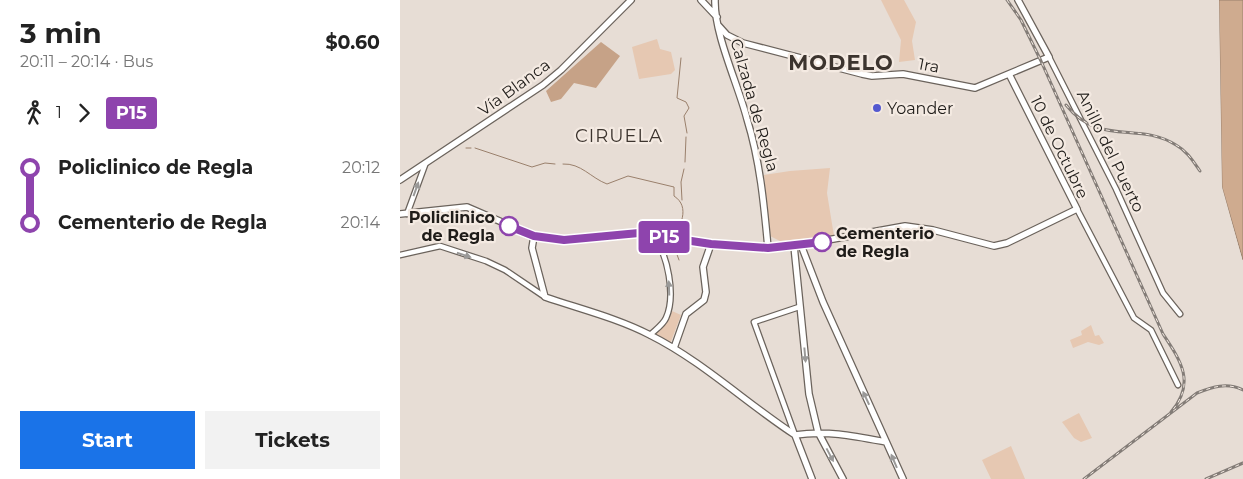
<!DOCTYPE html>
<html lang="en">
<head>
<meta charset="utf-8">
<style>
	body { margin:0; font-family:Montserrat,sans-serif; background:#f2f2f2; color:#222; height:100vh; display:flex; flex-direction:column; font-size:19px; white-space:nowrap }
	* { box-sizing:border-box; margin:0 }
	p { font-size:16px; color:#767676 }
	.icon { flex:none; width:28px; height:28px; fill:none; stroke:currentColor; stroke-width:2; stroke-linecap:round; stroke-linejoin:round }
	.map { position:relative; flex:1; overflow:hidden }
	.side { display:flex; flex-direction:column; background:#fff; width:400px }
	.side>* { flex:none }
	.badge { padding:0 10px; border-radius:4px; font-size:18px; line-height:32px }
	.map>.badge { position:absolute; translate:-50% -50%; box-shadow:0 0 0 2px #fff }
	.legs { display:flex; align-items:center; gap:8px; height:55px; padding:0 20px; font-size:16px }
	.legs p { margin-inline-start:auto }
	.headline { display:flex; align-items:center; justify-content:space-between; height:85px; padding:0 20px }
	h1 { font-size:28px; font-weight:700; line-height:38px }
	.primary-button { display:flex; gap:10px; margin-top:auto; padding:10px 20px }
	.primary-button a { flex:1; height:58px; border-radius:0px; background:#1a73e8; color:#fff; font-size:20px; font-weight:700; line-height:58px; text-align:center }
	.primary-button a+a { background:#f2f2f2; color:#222 }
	ul { padding:0 20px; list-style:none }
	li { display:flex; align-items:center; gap:18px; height:55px; font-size:19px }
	li i { display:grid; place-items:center; width:8px; height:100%; margin:0 6px; background:currentColor }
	li i::after { content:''; width:12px; height:12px; margin:-6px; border:4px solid; border-radius:50%; background:#fff }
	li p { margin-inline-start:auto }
	li:first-child i { background:linear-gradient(#0000 50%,currentColor 0) }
	li:last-child i { background:linear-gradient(currentColor 50%,#0000 0) }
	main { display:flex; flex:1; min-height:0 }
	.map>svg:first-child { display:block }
	.green { fill:#e6c8b2 }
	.forest { fill:#c6a287 }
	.water { fill:#cfab8f; stroke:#9a806c }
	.pier { fill:#e7ddd5 }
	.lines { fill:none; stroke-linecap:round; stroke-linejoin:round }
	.stream { stroke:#9a806c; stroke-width:1 }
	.minor-casing { stroke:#6b635c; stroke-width:7 }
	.major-casing { stroke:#6b635c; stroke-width:8 }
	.minor { stroke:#fff; stroke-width:4.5 }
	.major { stroke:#fff; stroke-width:5.5 }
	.rail-casing { stroke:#837c77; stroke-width:3 }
	.rail { stroke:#f4eae2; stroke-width:1; stroke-dasharray:4; stroke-linecap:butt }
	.oneway { fill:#9a9998 }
	.line-1-casing { stroke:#fff; stroke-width:11 }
	.line-1 { stroke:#8e44ad; stroke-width:8 }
	.poi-dot { fill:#5459d0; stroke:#f4eae2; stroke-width:2 }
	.stop-1-dot { fill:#fff; stroke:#8e44ad; stroke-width:2.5 }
	.labels { text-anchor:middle; stroke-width:4.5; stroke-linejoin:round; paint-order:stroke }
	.street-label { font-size:16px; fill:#1f1c19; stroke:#f4eae2 }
	.poi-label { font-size:16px; fill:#1f1c19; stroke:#f4eae2; text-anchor:start }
	.stop-label { font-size:16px; font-weight:bold; fill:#1f1c19; stroke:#f4eae2; text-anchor:end }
	.neighbourhood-label { font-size:18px; letter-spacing:1px; fill:#3c342e; stroke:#f4eae2 }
	.district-label { font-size:21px; font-weight:bold; letter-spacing:1px; fill:#3c342e; stroke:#f4eae2 }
</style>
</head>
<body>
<main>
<section class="side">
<div class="headline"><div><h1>3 min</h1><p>20:11 – 20:14 · Bus</p></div><b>$0.60</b></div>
<div class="legs"><svg class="icon" aria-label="walk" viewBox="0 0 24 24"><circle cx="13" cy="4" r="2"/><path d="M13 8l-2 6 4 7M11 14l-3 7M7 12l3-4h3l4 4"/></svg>1<svg class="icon" aria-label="forward" viewBox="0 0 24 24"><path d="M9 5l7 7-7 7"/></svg><b class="badge" style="background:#8e44ad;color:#fff">P15</b></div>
<ul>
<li><i style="color:#8e44ad"></i><b>Policlinico de Regla</b><p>20:12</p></li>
<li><i style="color:#8e44ad"></i><b>Cementerio de Regla</b><p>20:14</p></li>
</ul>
<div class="primary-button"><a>Start</a><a>Tickets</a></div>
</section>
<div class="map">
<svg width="843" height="479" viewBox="0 0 843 479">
	<rect width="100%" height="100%" fill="#e7ddd5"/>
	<!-- green -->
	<path class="green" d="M481,0h23l12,22 -4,19 3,19 -16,2 2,-22z
		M257,39l3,10 11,3 4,18 -4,4 -32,5 -7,-32z
		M430,168l-3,25 7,43 -54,5 -10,-5 -6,-61 26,-4z
		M272,311l9,4 -11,29 -17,-11 13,-9z
		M691,325l4,11 4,-1 5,8 -5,2 -11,-3 -15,6 -3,-8 12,-5 -1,-4z
		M679,413l13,25 -11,4 -7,-4 -12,-16z
		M611,446l14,33h-34l-9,-19z"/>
	<!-- forest -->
	<path class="forest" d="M201,42l19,14 -24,32 -22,-5 -13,16 -10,3 -5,-11z"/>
	<!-- water -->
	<path class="water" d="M819,0h24v260l-21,-73z"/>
	<!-- pier -->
	<path class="pier" d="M816,0h3l3,187 21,75 -2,-2 -21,-72z"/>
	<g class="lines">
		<!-- stream -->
		<path class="stream" d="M281,58l-4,40 9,4 3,6 -5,8 3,17
			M66,148h5
			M75,148l57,19 13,-4 10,1
			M285,162l1,-25
			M163,164c18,-1 28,14 44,20l21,-8 46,11v9c17,11 6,31 -2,45l7,19
			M282,200l-1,-18 3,-13"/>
		<!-- minor casing -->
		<g class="minor-casing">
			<path id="minor" d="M649,57l67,132 47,104 17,21
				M677,209l57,109 17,12 27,55
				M7,214l18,-49
				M134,236l30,4 75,-7 14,3c15,18 23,60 13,82 -3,7 -11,12 -16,17
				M0,255l40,-9 46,15 19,9 40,27
				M395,435l-41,-113 45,-15"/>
		</g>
		<!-- major casing -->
		<g class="major-casing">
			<path id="major" d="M301,0l16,17
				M315,0c-1,34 23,84 32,119 13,42 17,85 21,129
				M318,25l9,10 16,8 119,31 10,2 31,-2 72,14 74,-31 -31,-57
				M0,180l143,-95 18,-15 70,-70
				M0,214l67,-7 67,29 -2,12 13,49c35,12 72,21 105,38 52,26 96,68 145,100
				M401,245l22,57 80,177
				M394,246l15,148 9,38 25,47
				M274,348l12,-34 18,-14 2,-8 -3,-25 8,-23 57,4 21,-1 116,-21 28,4 61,16 13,-3 70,-34 -68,-135
				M395,435c32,-5 60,1 91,7
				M395,435l17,44"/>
		</g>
		<!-- minor -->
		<use href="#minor" class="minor"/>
		<!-- major -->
		<use href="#major" class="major"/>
		<!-- rail casing -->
		<g class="rail-casing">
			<path id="rail" d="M607,0l14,20 20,41 122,273c18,27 33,49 8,78
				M666,105c34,42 72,16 110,40 11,6 17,16 24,26
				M684,479l113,-86c15,-6 30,-11 46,-3
				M806,479l37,-16"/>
		</g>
		<!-- rail -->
		<use href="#rail" class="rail"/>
	</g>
	<!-- one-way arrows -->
	<defs><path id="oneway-solid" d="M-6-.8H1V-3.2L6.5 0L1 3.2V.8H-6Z" transform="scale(1.25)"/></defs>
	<g class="oneway">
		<use href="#oneway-solid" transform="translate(16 189) rotate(-70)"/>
		<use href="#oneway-solid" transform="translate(64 255) rotate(18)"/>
		<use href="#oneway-solid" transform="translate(269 288) rotate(-92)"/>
		<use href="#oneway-solid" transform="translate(405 355) rotate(85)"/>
		<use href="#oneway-solid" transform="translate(466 398) rotate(-115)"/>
		<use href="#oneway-solid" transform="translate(430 455) rotate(62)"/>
		<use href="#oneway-solid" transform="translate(494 461) rotate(-113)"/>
	</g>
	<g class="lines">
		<!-- line-1 casing -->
		<g class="line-1-casing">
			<path id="line-1" d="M109,226l25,10 30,4 75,-7 72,11 57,4 54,-6"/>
		</g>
		<!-- line-1 -->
		<use href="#line-1" class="line-1"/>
	</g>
	<!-- markers -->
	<circle class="poi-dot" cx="477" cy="108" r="5"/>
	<g class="stop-1-dot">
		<circle cx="109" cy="226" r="9"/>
		<circle cx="422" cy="242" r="9"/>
	</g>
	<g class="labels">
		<!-- street labels -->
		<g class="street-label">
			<text transform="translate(529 65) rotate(11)" y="6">1ra</text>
			<text transform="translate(114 87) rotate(-36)" y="6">Vía Blanca</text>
			<text transform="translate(355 105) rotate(74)" y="6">Calzada de Regla</text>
			<text transform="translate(660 147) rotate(64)" y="6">10 de Octubre</text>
			<text transform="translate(711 151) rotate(64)" y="6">Anillo del Puerto</text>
		</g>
		<!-- poi labels -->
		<g class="poi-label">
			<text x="487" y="114">Yoander</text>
		</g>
		<!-- stop labels -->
		<g class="stop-label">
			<text x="95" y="223">Policlinico<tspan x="95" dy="18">de Regla</tspan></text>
			<text x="436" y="239" text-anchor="start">Cementerio<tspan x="436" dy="18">de Regla</tspan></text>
		</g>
		<!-- neighbourhood labels -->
		<g class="neighbourhood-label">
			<text x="219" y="142">CIRUELA</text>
		</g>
		<!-- district labels -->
		<g class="district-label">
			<text x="441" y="70">MODELO</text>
		</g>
	</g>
</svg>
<b class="badge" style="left:264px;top:237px;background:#8e44ad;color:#fff">P15</b>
</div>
</main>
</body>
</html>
